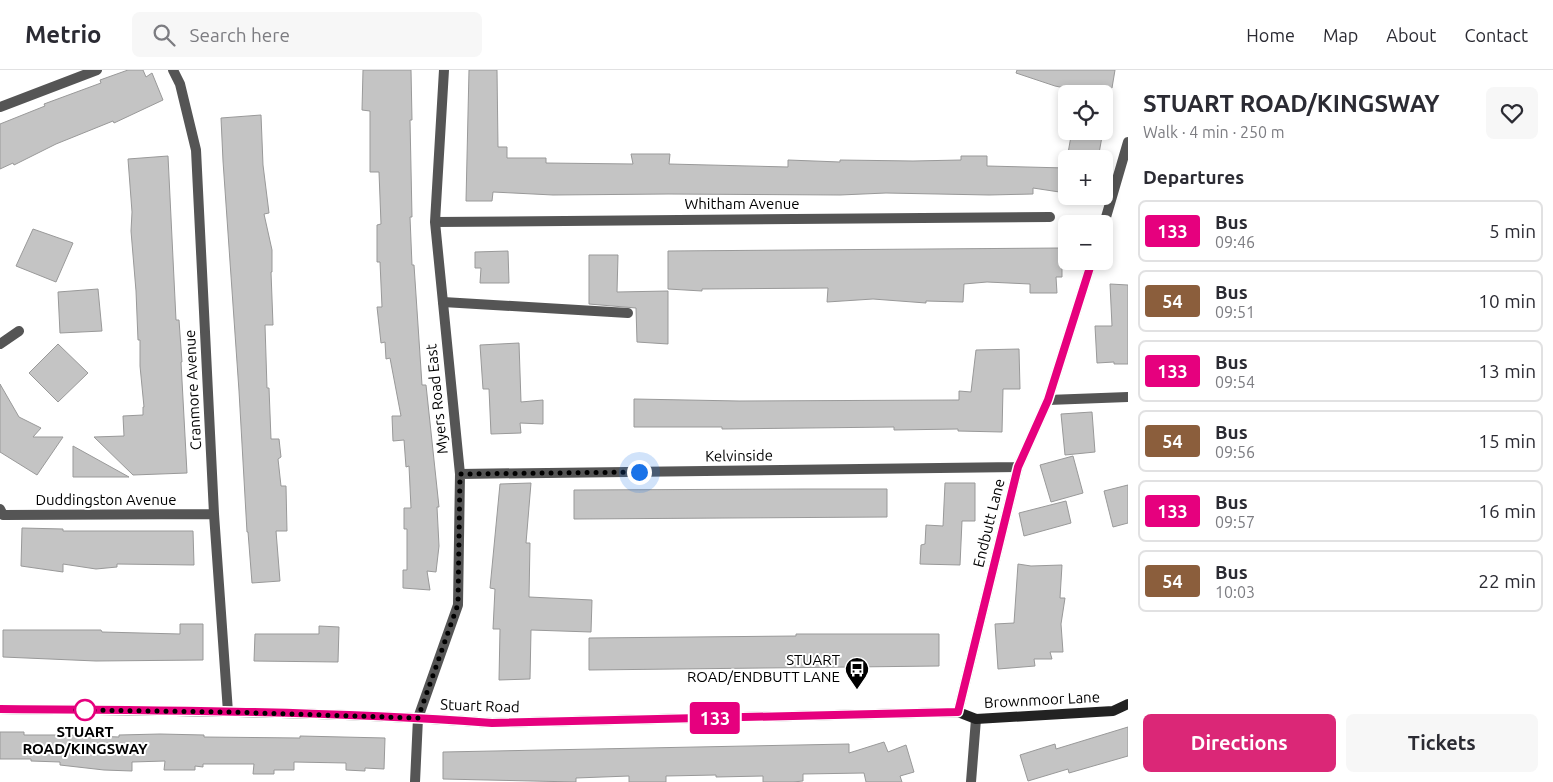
<!DOCTYPE html>
<html lang="en">
<head>
<meta charset="utf-8">
<style>
	body { margin:0; font-family:Ubuntu,sans-serif; background:#f7f7f7; color:#2b2b33; height:100vh; display:flex; flex-direction:column; font-size:19px; white-space:nowrap }
	* { box-sizing:border-box; margin:0 }
	p { font-size:16px; color:#7c7c81 }
	.icon { flex:none; width:28px; height:28px; fill:none; stroke:currentColor; stroke-width:2; stroke-linecap:round; stroke-linejoin:round }
	.map { position:relative; flex:1; overflow:hidden }
	.sheet { display:flex; flex-direction:column; background:#fff; width:425px }
	.sheet>* { flex:none }
	.badge { padding:0 10px; border-radius:4px; font-size:18px; line-height:32px }
	.tools { position:absolute; left:1058px; top:15px; display:grid; gap:10px }
	.tools a { display:grid; place-items:center; width:55px; height:55px; border-radius:8px; background:#fff; box-shadow:0 2px 8px #0003; font-size:25px }
	.you { position:absolute; width:25px; height:25px; margin:-12px; border:4px solid #fff; border-radius:50%; background:#1a73e8; box-shadow:0 0 0 8px #1a73e833 }
	.map>.badge { position:absolute; translate:-50% -50%; box-shadow:0 0 0 2px #fff }
	h2 { padding:0 15px; font-size:19px; line-height:45px }
	.round { display:grid; place-items:center; flex:none; width:52px; height:52px; border-radius:8px; background:#f7f7f7 }
	.overview { display:flex; align-items:center; justify-content:space-between; height:85px; padding:0 15px }
	h1 { font-size:24px; font-weight:700; line-height:38px }
	.cta { display:flex; gap:10px; margin-top:auto; padding:10px 15px }
	.cta a { flex:1; height:58px; border-radius:8px; background:#db2777; color:#fff; font-size:20px; font-weight:700; line-height:58px; text-align:center }
	.cta a+a { background:#f7f7f7; color:#2b2b33 }
	ul { padding:0; list-style:none }
	li { display:flex; align-items:center; gap:15px; height:62px; margin:0 10px 8px; padding:0 5px; border:2px solid #e1e1e2; border-radius:8px }
	li div { flex:1 }
	li b { display:block; font-size:19px }
	li em { font-style:normal }
	li .badge { min-width:55px; font-weight:700; text-align:center }
	header { display:flex; align-items:center; gap:30px; box-sizing:border-box; height:70px; padding:0 25px; background:#fff; border-bottom:1px solid #e1e1e2 }
	header strong { font-size:24px }
	nav { display:flex; gap:28px; margin-inline-start:auto; font-size:18px }
	.search { width:350px; height:45px; background:#f7f7f7; display:flex; align-items:center; gap:12px; box-sizing:border-box; padding:0 18px; border-radius:8px; color:#7c7c81; font-size:19px }
	main { display:flex; flex:1; min-height:0 }
	.map>svg:first-child { display:block }
	.building { fill:#c4c4c4; stroke:#999 }
	.lines { fill:none; stroke-linecap:round; stroke-linejoin:round }
	.lane { stroke:#555; stroke-width:10 }
	.street { stroke:#555; stroke-width:10 }
	.secondary { stroke:#222; stroke-width:10 }
	.line-casing { stroke:#fff; stroke-width:11 }
	.line { stroke:#e6007e; stroke-width:8 }
	.walk { stroke:#000; stroke-width:5; stroke-dasharray:0 9 }
	.stop-dot { fill:#fff; stroke:#e6007e; stroke-width:2.5 }
	.labels { text-anchor:middle; stroke-width:4; stroke-linejoin:round; paint-order:stroke }
	.street-label { font-size:15px; fill:#000; stroke:#fff }
	.poi-label { font-size:15px; fill:#000; stroke:#fff; text-anchor:end }
	.stop-label { font-size:15px; font-weight:bold; fill:#000; stroke:#fff }
</style>
</head>
<body>
<header>
<strong>Metrio</strong>
<div class="search"><svg class="icon" aria-label="search" viewBox="0 0 24 24"><circle cx="10" cy="10" r="6"/><path d="M15 15l6 6"/></svg>Search here</div>
<nav><a>Home</a><a>Map</a><a>About</a><a>Contact</a></nav>
</header>
<main>
<div class="map">
<svg width="1128" height="712" viewBox="0 0 1128 712">
	<rect width="100%" height="100%" fill="#fff"/>
	<!-- building -->
	<path class="building" d="M128,0h15l3,7 6,-4 11,27 -49,23 -1,-2 -57,23 -42,21 -1,-2 -13,6v-45l45,-18 -1,-2 57,-21 -1,-3z
		M363,0h48l1,50h-2l2,97h-2l2,48h2l8,120h4l13,122h-2l2,39 -3,26 -9,-1 3,19 -27,-2v-18h4v-41h-3v-21h7l-2,-42 -3,1 -2,-27 -11,1 -1,-25h9l-11,-58 -4,1 -1,-17 -4,1 -4,-36h5l-2,-45h-3v-37l4,-1 -2,-52h-9v-61l-8,-1z
		M469,0h28l1,77h9v11h39v5l87,1 -2,-10h39l-1,10 119,3v-7l52,2v-2l73,1 48,-1v-4h26v10l79,2v25l-33,-5v6l-44,1 -103,-2 -46,2 -172,-1 -115,1 -60,-3 -1,9h-26z
		M1017,0h98l-3,18 -3,-1 -1,10 -4,-1v-2h-11l-38,-8 -39,-13z
		M261,45l2,50 6,48 -5,1 8,36v22h-1l2,53h-8l2,63h2l2,51h8l2,18 -3,2 3,27h5l1,45h-11l4,50 -28,2 -4,-51h-1l-8,-141 -16,-230 -2,-43z
		M1075,61h28l-5,28h-31l4,-23 3,-1z
		M168,86l8,164h3l3,42h-1l6,111 -54,2 -39,-38 30,-1 -1,-20 20,-1v-8h1l-4,-41v-26h-2l-2,-49 -5,-60 1,-19 -4,-53z
		M33,159l40,14 -17,39 -40,-16z
		M1062,178v29h-6l1,16h-27v-9l-43,-2 -23,2 -1,18 -37,-1v2l-53,-4 -46,3 1,-14 -126,1v2l-34,-2v-38z
		M508,181l1,32h-29l1,-15h-6v-16z
		M589,185h29l-1,37 51,-1v53l-31,-2 -1,-34 -47,-4z
		M1110,214l18,1v79h-14v-2l-17,1 -2,-37h17z
		M98,219l4,42 -42,2 -2,-41z
		M519,273l2,59 22,-2v24l-23,-1 1,10 -30,1 -2,-45h-6l-3,-44z
		M58,274l30,29 -30,29 -29,-29z
		M1019,279l1,40h-17l-1,43 -44,-1v-2l-64,1v-3l-172,2v-2h-88v-28l105,2 220,-1v-9l12,1 5,-42z
		M0,314l19,33 22,11 -8,9h30l-26,38 -37,-23z
		M1092,342l3,40 -30,3 -4,-41z
		M73,376l56,31h-56z
		M1073,386l10,37 -32,9 -11,-37z
		M531,413l-5,60h4l-1,54 63,3 -1,32 -60,-2 -1,49 -31,1 1,-51h-7l2,-40 -5,-1 10,-104z
		M945,413h30v38h-13l-2,44 -40,-1 1,-19 4,-1 1,-19 17,1z
		M1128,415v38l-15,4 -9,-36z
		M805,419h82v28l-313,2v-29z
		M1066,431l5,22 -47,13 -5,-23z
		M22,458l41,1v2h130l1,34 -77,-1v3l-21,2 -33,-5v8l-42,-6z
		M1018,494l13,2 31,-1 -2,33h5l-4,26 2,28h-13l2,7h-18l1,7 -37,3 -3,-45 19,-1z
		M180,554h23v36l-107,1 -93,-4v-27h98l1,2 78,2z
		M319,556l20,1 -1,35 -84,-1 1,-27h64z
		M796,564h143v32l-350,4v-32l207,-2z
		M1128,657v29l-59,17 -1,-4 -40,12 -8,-26 35,-11 1,5z
		M0,662h24v3h44l51,2v-2l41,-1 44,1v2l96,1v-2l85,2 -1,31 -19,-1v3l-19,-1v-7l-52,-1v8h-20v4h-21l1,-10h-51v3l-8,-1v4h-31l1,-9 -33,1v9l-28,-1 -44,-5v-3l-29,-1v-2h-31z
		M884,672l4,10 18,-7 8,27 -14,4 2,6h-36l-2,-9 -61,1v7l-10,1h-30v-6l-47,1v-2l-50,1v6h-37v-6l-53,2v4l-133,-3v-27l406,-8v9z"/>
	<g class="lines">
		<!-- lane -->
		<path class="lane" d="M443,232l185,11"/>
		<!-- street -->
		<path class="street" d="M173,0l7,14 16,66 18,364 14,198
			M0,37l97,-37
			M435,152l615,-5
			M1104,154l24,-82
			M0,274l19,-13
			M1048,330l80,-3
			M460,404l558,-7
			M0,439l3,6 211,-1
			M958,642l60,-245 30,-67 44,-139
			M415,712l3,-64 40,-113 2,-131 -25,-252 9,-152
			M971,712l5,-63"/>
		<!-- secondary -->
		<path class="secondary" d="M0,639c164,2 328,2 492,14l466,-11 18,7 137,-8 15,-7"/>
	</g>
	<g class="lines">
		<!-- line casing -->
		<g class="line-casing">
			<path id="line" d="M0,639c164,1 328,2 492,14l466,-11 60,-245 30,-67 44,-139"/>
		</g>
		<!-- line -->
		<use href="#line" class="line"/>
		<!-- walk -->
		<path class="walk" d="M85,640h-9l152,2 190,6 40,-114 2,-130 179,-2"/>
	</g>
	<!-- icons -->
	<defs>
		<g id="bus-pin" transform="scale(1.25)"><path d="M0 17L-7.5 6A9.5 9.5 0 1 1 7.5 6Z" fill="#000" stroke="#fff"/><path d="M-5-6H5V4H4V6H2V4H-2V6H-4V4H-5ZM-3.5-4V0h7V-4ZM-3.5 1.2v1.5H-2V1.2ZM2 1.2v1.5H3.5V1.2Z" fill="#fff"/></g>
	</defs>
	<g fill-rule="evenodd">
		<use href="#bus-pin" x="857" y="599"/>
	</g>
	<!-- markers -->
	<circle class="stop-dot" cx="85" cy="640" r="10"/>
	<g class="labels">
		<!-- street labels -->
		<g class="street-label">
			<text x="742" y="139">Whitham Avenue</text>
			<text transform="translate(193 320) rotate(-93)" y="5">Cranmore Avenue</text>
			<text transform="translate(437 329) rotate(-96)" y="5">Myers Road East</text>
			<text transform="translate(739 386) rotate(-1)" y="5">Kelvinside</text>
			<text x="106" y="435">Duddingston Avenue</text>
			<text transform="translate(989 453) rotate(-76)" y="5">Endbutt Lane</text>
			<text transform="translate(1042 630) rotate(-3)" y="5">Brownmoor Lane</text>
			<text transform="translate(480 636) rotate(2)" y="5">Stuart Road</text>
		</g>
		<!-- poi labels -->
		<g class="poi-label">
			<text x="840" y="595">STUART<tspan x="840" dy="17">ROAD/ENDBUTT LANE</tspan></text>
		</g>
		<!-- stop labels -->
		<g class="stop-label">
			<text x="85" y="667">STUART<tspan x="85" dy="17">ROAD/KINGSWAY</tspan></text>
		</g>
	</g>
</svg>
<div class="tools">
<a><svg class="icon" aria-label="locate" viewBox="0 0 24 24"><circle cx="12" cy="12" r="6"/><path d="M12 2v4M12 18v4M2 12h4M18 12h4"/></svg></a>
<a>+</a>
<a>−</a>
</div>
<div class="you" style="left:639px;top:402px"></div>
<b class="badge" style="left:715px;top:648px;background:#e6007e;color:#fff">133</b>
</div>
<section class="sheet">
<div class="overview"><div><h1>STUART ROAD/KINGSWAY</h1><p>Walk · 4 min · 250 m</p></div><a class="round"><svg class="icon" aria-label="heart" viewBox="0 0 24 24"><path d="M12 20l-8-8c-3-5 5-10 8-4 3-6 11-1 8 4z"/></svg></a></div>
<h2>Departures</h2>
<ul>
<li><span class="badge" style="background:#e6007e;color:#fff">133</span><div><b>Bus</b><p>09:46</p></div><em>5 min</em></li>
<li><span class="badge" style="background:#8b5e3c;color:#fff">54</span><div><b>Bus</b><p>09:51</p></div><em>10 min</em></li>
<li><span class="badge" style="background:#e6007e;color:#fff">133</span><div><b>Bus</b><p>09:54</p></div><em>13 min</em></li>
<li><span class="badge" style="background:#8b5e3c;color:#fff">54</span><div><b>Bus</b><p>09:56</p></div><em>15 min</em></li>
<li><span class="badge" style="background:#e6007e;color:#fff">133</span><div><b>Bus</b><p>09:57</p></div><em>16 min</em></li>
<li><span class="badge" style="background:#8b5e3c;color:#fff">54</span><div><b>Bus</b><p>10:03</p></div><em>22 min</em></li>
</ul>
<div class="cta"><a>Directions</a><a>Tickets</a></div>
</section>
</main>
</body>
</html>
